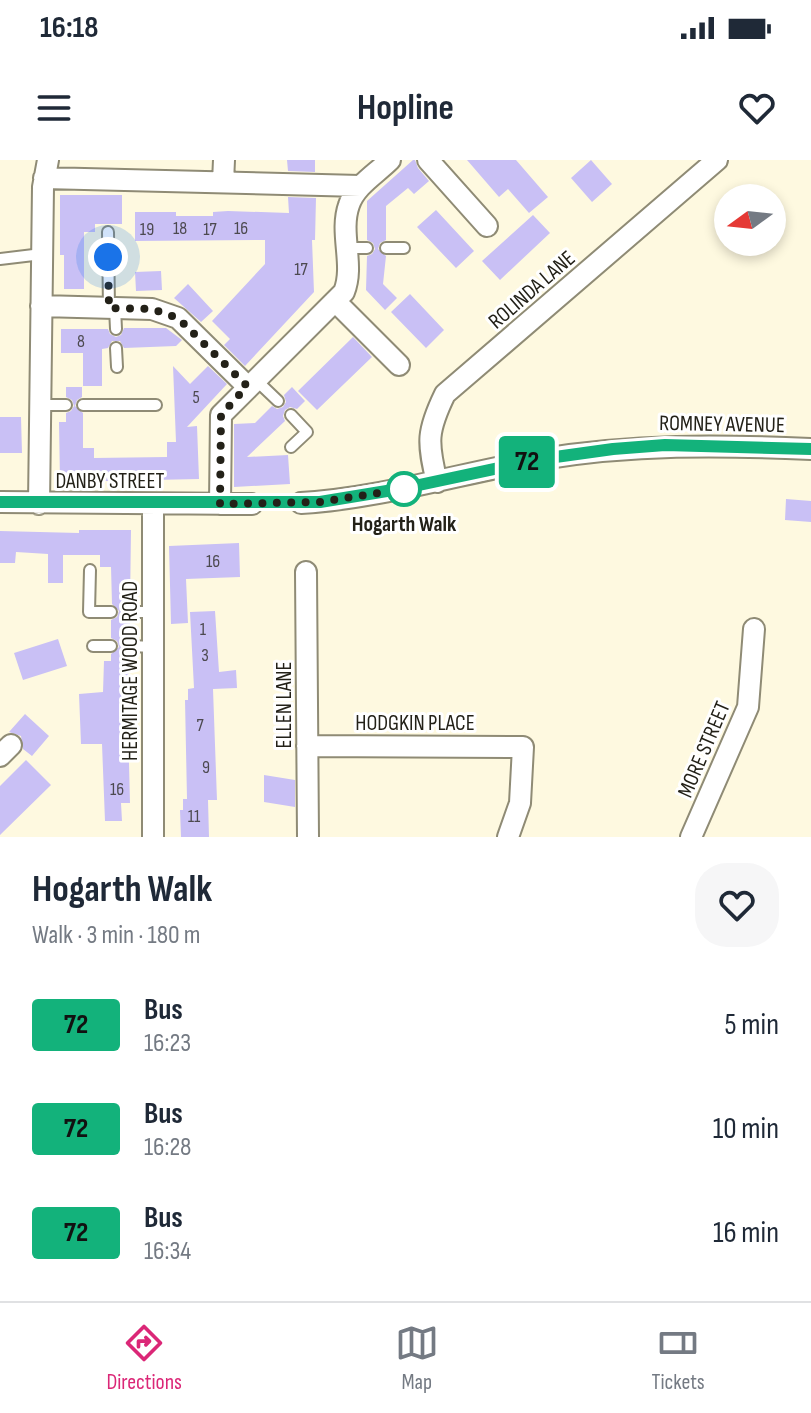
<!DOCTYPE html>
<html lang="en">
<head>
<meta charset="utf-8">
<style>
	body { margin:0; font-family:"Sofia Sans Condensed",sans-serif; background:#f6f6f7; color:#1f2937; height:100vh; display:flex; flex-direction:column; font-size:30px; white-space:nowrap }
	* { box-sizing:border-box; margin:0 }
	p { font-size:26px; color:#747a83 }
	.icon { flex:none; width:44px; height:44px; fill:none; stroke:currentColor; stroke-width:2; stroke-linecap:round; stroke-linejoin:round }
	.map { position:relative; height:677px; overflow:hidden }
	.side { display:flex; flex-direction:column; background:#fff; flex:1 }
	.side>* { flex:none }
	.badge { padding:0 16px; border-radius:6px; font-size:28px; line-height:52px }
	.needle { width:52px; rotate:255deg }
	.buttons { position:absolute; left:714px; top:24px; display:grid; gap:16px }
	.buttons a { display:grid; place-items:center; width:72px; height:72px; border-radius:50%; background:#fff; box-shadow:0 4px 12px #0003; font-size:40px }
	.you { position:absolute; width:40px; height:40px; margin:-20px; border:6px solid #fff; border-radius:50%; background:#1a73e8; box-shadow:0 0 0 12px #1a73e833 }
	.map>.badge { position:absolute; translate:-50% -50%; box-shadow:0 0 0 4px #fff }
	.round { display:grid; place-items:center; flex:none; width:84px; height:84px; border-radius:32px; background:#f6f6f7 }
	.head { display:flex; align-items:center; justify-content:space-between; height:136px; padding:0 32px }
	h1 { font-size:38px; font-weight:700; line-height:60px }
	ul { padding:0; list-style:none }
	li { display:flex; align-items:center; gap:24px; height:104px; padding:0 32px }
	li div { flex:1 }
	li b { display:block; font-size:30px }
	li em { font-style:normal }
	li .badge { min-width:88px; font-weight:700; text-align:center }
	.status { display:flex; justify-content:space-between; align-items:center; height:56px; padding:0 40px; background:#fff; direction:ltr }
	.status svg { height:22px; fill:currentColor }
	header { display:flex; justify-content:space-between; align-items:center; height:104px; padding:0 32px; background:#fff; font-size:36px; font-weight:700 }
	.menu { display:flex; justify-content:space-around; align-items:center; height:112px; border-top:2px solid #e0e1e3; background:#fff; font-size:22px; color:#747a83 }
	.menu a { display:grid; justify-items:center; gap:4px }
	.menu .current { color:#db2777 }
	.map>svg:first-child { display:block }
	.building { fill:#c9c0f5 }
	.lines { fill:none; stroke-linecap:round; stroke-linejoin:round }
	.service-casing { stroke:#8f8b75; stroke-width:14 }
	.minor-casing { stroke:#8f8b75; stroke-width:24 }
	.service { stroke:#fff; stroke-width:10 }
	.minor { stroke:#fff; stroke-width:20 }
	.line-casing { stroke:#fff; stroke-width:18 }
	.line { stroke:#13b27b; stroke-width:12 }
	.walk { stroke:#232118; stroke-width:8; stroke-dasharray:0 14.4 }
	.stop-dot { fill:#fff; stroke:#13b27b; stroke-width:4 }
	.labels { text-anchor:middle; stroke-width:6; stroke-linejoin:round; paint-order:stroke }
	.number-label { font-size:18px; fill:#4c494f }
	.street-label { font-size:22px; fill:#232118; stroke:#fff }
	.stop-label { font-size:22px; font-weight:bold; fill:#232118; stroke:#fff }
</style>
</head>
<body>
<div class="status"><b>16:18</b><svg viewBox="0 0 49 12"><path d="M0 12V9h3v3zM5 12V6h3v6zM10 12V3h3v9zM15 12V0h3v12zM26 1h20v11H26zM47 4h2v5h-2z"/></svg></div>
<header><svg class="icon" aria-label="menu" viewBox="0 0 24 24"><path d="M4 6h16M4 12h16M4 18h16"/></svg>Hopline<svg class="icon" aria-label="heart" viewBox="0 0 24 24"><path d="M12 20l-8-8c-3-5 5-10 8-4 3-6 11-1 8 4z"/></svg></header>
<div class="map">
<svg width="811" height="677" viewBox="0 0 811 677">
	<rect width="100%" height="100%" fill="#fef9e0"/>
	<!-- building -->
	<path class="building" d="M287,0h28v12l-27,-1z
		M413,0h2l3,8 11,13 -15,13 -6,-6 -22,18v34l-6,3 -2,6 8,7 -3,28 14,14 -12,12 -19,-20 1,-34 5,-2 3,-5 -2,-6 -6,-3v-39z
		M467,0h49l32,37 -19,16 -21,-24 -9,8z
		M591,0l21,24 -20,18 -21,-24z
		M60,35h62v29h-27v8h-11v57h-20v-34h-4z
		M288,37l28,1 -1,42h-3l2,52 -69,74 -21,-21 6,-6 -18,-18 53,-57v-24l-130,1v-29h41v4h37v-4l15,-1 61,2z
		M436,50l38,41 -18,17 -39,-41z
		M533,55l17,18 -50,47 -18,-19z
		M161,111l1,19 -26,1 -1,-19z
		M188,124l25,27 -12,11 -27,-24z
		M410,134l34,36 -18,18 -35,-36z
		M124,168h42l16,12 -6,6 -52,2 -4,-7h-8l-4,7 -6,1v37h-19v-33h-22v-24h47l2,5 6,3 5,-2z
		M353,177l19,20 -55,53 -19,-19z
		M173,206l17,18 18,-18 19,18 -40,43 10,-1 2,53 -139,3 -1,-60h7v-9l5,-2 3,-5 -2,-6 -6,-3v-10h16v10l-5,3 -2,6 8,7v35h11v10l73,-1v-15h9z
		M292,227l13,14 -8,8 -7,-2 -5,3 -2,6 2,5 -38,36 41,-2 2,29 -56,3v-63l21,-1 17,-17 5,3 6,-2 3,-5 -2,-7z
		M0,257h21l1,36h-22z
		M786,339l25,2v21l-26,-2z
		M79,370h52l-1,74 -5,2 -3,5 2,6 6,3v18l-5,3 -2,5 8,8 -4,31 3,118h-9l1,18h-17l-3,-77h-21l-2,-50 24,-2 1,-31h7v-7l8,-7 -2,-6 -6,-3v-18l6,-3 2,-6 -7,-7 -1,-37h-11v-12h-37v28h-15v-29l-32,-2 -1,11h-15v-32l79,2z
		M239,383l1,34 -54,2 2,44 -17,1 -2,-78z
		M215,451l4,61 17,-2 1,18 -24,1 4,111h-9l1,37h-28l-1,-27h3v-11h4l-2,-99h3v-11l6,-1 -4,-76z
		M58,479l9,27 -44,14 -9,-27z
		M25,554l24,22 -17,20 -9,-7 -2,-13 -12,-4z
		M26,600l25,25 -51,50v-49z
		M264,615l31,5v27l-31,-5z"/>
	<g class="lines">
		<!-- service casing -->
		<g class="service-casing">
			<path id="service" d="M108,72l1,76
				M347,88h20
				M386,88h18
				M0,99l42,-5
				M115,148l1,21
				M116,188l1,19
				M255,219l23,22
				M41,245h25
				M83,245h73
				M291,255l16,17 -16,15
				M252,344l49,-1
				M90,410l-1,42h22
				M130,452h22
				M93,486h18
				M131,486l22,1"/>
		</g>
		<!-- minor casing -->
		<g class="minor-casing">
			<path id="minor" d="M428,0l59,66
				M44,18l316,8
				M223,22l1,-22
				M336,142l63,63
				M41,146l111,3 26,9 69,68
				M437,322c-10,-40 -10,-51 8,-88l272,-234
				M0,342l252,2
				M301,343c82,-5 160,-30 241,-44 91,-15 177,-14 269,-10
				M39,344l4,-317 5,-27
				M220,344l1,-89 123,-123c11,-27 -5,-59 5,-87 6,-19 27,-31 41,-45
				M306,412l2,265
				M307,586l216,1 -3,56 -12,34
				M0,596l11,-11
				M153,677v-333
				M691,677l57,-130 6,-78"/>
		</g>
		<!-- service -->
		<use href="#service" class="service"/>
		<!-- minor -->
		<use href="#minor" class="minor"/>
	</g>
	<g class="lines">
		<!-- line casing -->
		<g class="line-casing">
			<path id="line" d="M0,342h320l85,-14 136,-29 72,-10 52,-4 146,4"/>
		</g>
		<!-- line -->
		<use href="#line" class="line"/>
		<!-- walk -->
		<path class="walk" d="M108,97l1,51 43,1 26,9 69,68 -26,29 -1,89 100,-2 84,-13"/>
	</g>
	<!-- markers -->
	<circle class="stop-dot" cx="404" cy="329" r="16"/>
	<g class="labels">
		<!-- number labels -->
		<g class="number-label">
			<text x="180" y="74">18</text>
			<text x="241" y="74">16</text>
			<text x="147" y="75">19</text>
			<text x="210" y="75">17</text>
			<text x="301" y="115">17</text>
			<text x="81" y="187">8</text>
			<text x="196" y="243">5</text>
			<text x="213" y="407">16</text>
			<text x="203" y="475">1</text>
			<text x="205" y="501">3</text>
			<text x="200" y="571">7</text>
			<text x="206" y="613">9</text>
			<text x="117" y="635">16</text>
			<text x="194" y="662">11</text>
		</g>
		<!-- street labels -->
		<g class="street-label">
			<text transform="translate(531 129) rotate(-41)" y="8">ROLINDA LANE</text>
			<text transform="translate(722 263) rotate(1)" y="8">ROMNEY AVENUE</text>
			<text x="110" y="328">DANBY STREET</text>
			<text transform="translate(129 511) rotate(-90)" y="8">HERMITAGE WOOD ROAD</text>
			<text transform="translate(283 545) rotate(-90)" y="8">ELLEN LANE</text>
			<text x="415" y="570">HODGKIN PLACE</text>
			<text transform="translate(703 589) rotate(-67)" y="8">MORE STREET</text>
		</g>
		<!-- stop labels -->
		<g class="stop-label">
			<text x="404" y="371">Hogarth Walk</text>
		</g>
	</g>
</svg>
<div class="buttons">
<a><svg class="needle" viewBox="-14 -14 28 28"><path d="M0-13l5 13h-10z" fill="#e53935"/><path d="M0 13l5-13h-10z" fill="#747a83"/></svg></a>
</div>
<div class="you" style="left:108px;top:97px"></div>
<b class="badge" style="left:527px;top:302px;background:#13b27b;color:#111">72</b>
</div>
<section class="side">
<div class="head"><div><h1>Hogarth Walk</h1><p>Walk · 3 min · 180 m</p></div><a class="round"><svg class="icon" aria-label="heart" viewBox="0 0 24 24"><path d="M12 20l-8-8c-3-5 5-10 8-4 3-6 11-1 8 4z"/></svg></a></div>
<ul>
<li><span class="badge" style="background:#13b27b;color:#111">72</span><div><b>Bus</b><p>16:23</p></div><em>5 min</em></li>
<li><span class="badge" style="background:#13b27b;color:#111">72</span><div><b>Bus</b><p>16:28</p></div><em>10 min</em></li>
<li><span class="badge" style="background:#13b27b;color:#111">72</span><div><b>Bus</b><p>16:34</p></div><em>16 min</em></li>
</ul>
</section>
<nav class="menu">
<a class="current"><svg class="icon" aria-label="directions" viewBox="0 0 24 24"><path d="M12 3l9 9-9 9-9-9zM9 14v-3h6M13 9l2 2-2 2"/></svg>Directions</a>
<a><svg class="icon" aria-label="map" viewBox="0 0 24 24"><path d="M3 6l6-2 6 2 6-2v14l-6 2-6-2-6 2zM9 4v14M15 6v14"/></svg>Map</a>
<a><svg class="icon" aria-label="tickets" viewBox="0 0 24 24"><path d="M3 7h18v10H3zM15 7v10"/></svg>Tickets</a>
</nav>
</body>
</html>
